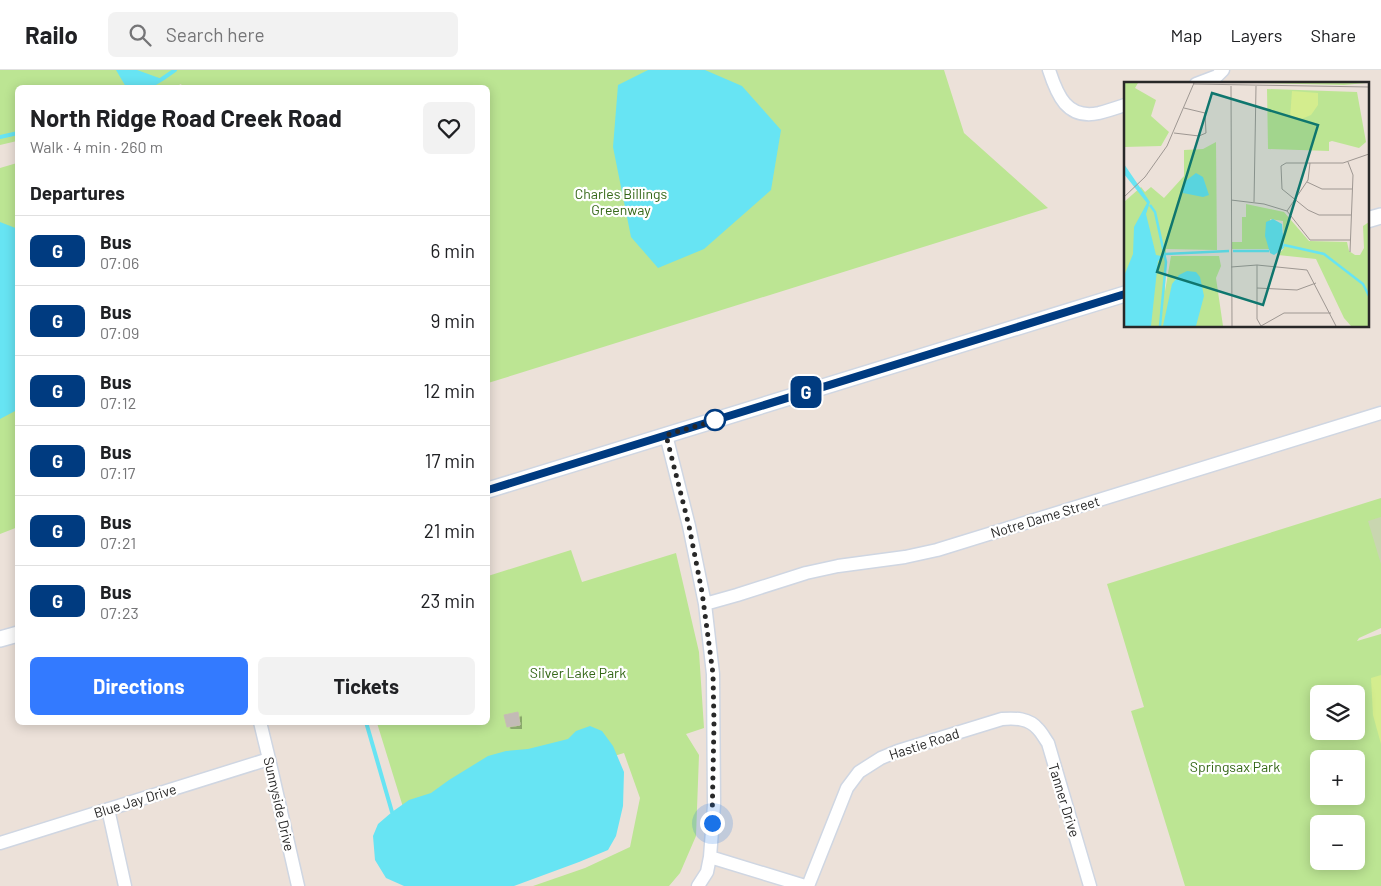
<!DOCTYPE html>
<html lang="en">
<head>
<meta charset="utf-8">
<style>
	body { margin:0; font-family:Barlow,sans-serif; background:#f2f2f2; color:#202124; height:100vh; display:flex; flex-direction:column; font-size:19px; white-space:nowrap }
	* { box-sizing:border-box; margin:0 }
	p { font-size:16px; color:#757577 }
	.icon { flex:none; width:28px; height:28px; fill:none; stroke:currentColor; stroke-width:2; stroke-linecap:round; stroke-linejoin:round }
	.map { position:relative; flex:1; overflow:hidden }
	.drawer { position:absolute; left:15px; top:15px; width:475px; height:640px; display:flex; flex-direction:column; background:#fff; border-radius:8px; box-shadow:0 2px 12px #0003 }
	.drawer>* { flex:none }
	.badge { padding:0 10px; border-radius:8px; font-size:18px; line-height:32px }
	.buttons { position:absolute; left:1310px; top:615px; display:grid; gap:10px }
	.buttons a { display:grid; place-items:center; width:55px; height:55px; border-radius:8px; background:#fff; box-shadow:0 2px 12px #0003; font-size:25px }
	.you { position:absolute; width:25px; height:25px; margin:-12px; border:4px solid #fff; border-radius:50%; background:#1a73e8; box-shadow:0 0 0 8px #1a73e833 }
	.map>.badge { position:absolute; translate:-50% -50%; box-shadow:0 0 0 2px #fff }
	h2 { padding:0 15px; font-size:19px; line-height:45px }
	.round { display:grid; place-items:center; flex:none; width:52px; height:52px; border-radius:8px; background:#f2f2f2 }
	.summary { display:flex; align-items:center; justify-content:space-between; height:85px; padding:0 15px }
	h1 { font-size:24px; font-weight:700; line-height:38px }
	.primary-button { display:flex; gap:10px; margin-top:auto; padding:10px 15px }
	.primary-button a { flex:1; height:58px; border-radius:8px; background:#337aff; color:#fff; font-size:20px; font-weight:700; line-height:58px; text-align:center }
	.primary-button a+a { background:#f2f2f2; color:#202124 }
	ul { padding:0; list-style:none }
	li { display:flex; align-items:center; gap:15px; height:70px; padding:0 15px; border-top:1px solid #e0e0e0 }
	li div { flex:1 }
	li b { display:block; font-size:19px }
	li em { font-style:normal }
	li .badge { min-width:55px; font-weight:700; text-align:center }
	header { display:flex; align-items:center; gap:30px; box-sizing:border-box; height:70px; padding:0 25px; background:#fff; border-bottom:1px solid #e0e0e0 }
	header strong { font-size:24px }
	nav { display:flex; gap:28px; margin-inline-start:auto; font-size:18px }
	.search { width:350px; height:45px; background:#f2f2f2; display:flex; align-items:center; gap:12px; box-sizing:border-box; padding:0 18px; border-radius:8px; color:#757577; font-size:19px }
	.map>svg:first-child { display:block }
	.green { fill:#bce593; fill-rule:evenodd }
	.cemetery { fill:#c9d6b0 }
	.pitch { fill:#d4ed8e }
	.water { fill:#67e4f3 }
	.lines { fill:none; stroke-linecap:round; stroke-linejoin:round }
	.stream { stroke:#67e4f3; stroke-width:4 }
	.building { fill:#c3bbb6; stroke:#c7bdb3; filter:url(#shadow) }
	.minor-casing { stroke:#cfd6e2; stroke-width:15 }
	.tertiary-casing { stroke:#cfd6e2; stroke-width:18 }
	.minor { stroke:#fff; stroke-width:12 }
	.tertiary { stroke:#fff; stroke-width:15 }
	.line-casing { stroke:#fff; stroke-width:11 }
	.line { stroke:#003b80; stroke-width:8 }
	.walk { stroke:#282828; stroke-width:5; stroke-dasharray:0 9 }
	.stop-dot { fill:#fff; stroke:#003b80; stroke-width:2.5 }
	.labels { text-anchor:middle; stroke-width:4.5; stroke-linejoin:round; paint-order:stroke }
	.park-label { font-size:14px; fill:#346717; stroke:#fff }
	.street-label { font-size:14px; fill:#282828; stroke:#fff }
	.inset-river { fill:none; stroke:#67e4f3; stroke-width:2.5 }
	.inset-road { fill:none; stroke:#9e9792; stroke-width:1 }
	.view { fill:#0f766e; fill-opacity:0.15; stroke:#0f766e; stroke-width:2.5 }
	.inset-edge { fill:none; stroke:#282828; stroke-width:2.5 }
</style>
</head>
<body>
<header>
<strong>Railo</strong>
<div class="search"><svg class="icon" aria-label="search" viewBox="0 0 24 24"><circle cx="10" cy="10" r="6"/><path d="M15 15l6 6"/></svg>Search here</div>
<nav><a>Map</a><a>Layers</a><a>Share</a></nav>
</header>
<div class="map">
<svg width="1381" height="816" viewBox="0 0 1381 816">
	<defs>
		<filter id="shadow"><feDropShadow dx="4.5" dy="4.5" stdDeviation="0" flood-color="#0004"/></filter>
	</defs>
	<rect width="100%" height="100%" fill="#ece1d9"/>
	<!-- green -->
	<path class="green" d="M0,0h944l20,63 84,75 -560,175v-295h-305l-2,-4 -8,4h-155l-1,53 -17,4z
		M17,93l1,364 -18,7v-366z
		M1381,428v130l-22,10 -2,3 24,-7v252h-196l-54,-175 13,-4 -37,-123zM1319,624h37v37h-37zM1319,689h37v37h-37zM1319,754h37v37h-37z
		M571,480l11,32 94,-29 23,99 5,76 -18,6 13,21 -3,81 -16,37 -11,13h-136l52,-18 45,-21 10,-49 -16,-45 -217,67 -30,-97 111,-1v-146z"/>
	<!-- cemetery -->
	<path class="cemetery" d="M1381,447v47l-13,-43z"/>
	<!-- pitch -->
	<path class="pitch" d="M1381,605v69l-8,-29 -2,-37z"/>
	<!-- water -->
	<path class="water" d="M116,0h21l25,9 -15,8h-21z
		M648,0h57l37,16 39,44 -10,60 -67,59 -46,19 -27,-31 -18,-90 5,-62z
		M0,152l18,7 -1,181 -17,9z
		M590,656l12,5 11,15 11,26 -1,34 -7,30 -8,14 -29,12 -65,24h-110l-18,-8 -11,-18 -2,-24 5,-12 14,-12 17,-12 22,-7 18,-13 39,-24 18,-5 22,-2 40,-10 8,-8z"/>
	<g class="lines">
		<!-- stream -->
		<path class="stream" d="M147,18l15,-9 13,-9
			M0,67l18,-4
			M366,652l26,90"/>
	</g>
	<!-- building -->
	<path class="building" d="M518,642l2,13 -13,2 -3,-12z"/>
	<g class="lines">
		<!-- minor casing -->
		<g class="minor-casing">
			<path id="minor" d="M1049,0c8,25 18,50 50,43 8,-2 17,-5 26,-8
				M1196,14l21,-8 6,-6
				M666,365l23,91 16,78 8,70 1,131 -4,52 -3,15 -9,14
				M705,534l32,-9 69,-22 32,-7 67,-9 32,-7 444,-137
				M260,652l9,37 29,127
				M108,739l17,77
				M0,773l269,-84
				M710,787l95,29
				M808,816l39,-98 12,-16 22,-14 17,-7 104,-32c13,-1 27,-1 36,10 4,4 7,10 10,14l42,143"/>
		</g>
		<!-- tertiary casing -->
		<g class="tertiary-casing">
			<path id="tertiary" d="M1367,150l14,-4
				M488,420l637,-196
				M0,569l18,-5"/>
		</g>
		<!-- minor -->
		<use href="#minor" class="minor"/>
		<!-- tertiary -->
		<use href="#tertiary" class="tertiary"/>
	</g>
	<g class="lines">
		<!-- line casing -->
		<g class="line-casing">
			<path id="line" d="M488,420l637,-196"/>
		</g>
		<!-- line -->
		<use href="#line" class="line"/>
		<!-- walk -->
		<path class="walk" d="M712,753l2,-100 -1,-49 -11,-82 -13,-66 -23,-91 58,-17 -9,2"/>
	</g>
	<!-- markers -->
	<circle class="stop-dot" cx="715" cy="350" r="10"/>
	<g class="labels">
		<!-- park labels -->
		<g class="park-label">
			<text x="621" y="129">Charles Billings<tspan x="621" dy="16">Greenway</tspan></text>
			<text x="578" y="608">Silver Lake Park</text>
			<text x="1235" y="702">Springsax Park</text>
		</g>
		<!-- street labels -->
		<g class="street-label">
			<text transform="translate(1045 447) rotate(-17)" y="5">Notre Dame Street</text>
			<text transform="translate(924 674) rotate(-18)" y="5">Hastie Road</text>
			<text transform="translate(1064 730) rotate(73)" y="5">Tanner Drive</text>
			<text transform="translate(135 731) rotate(-17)" y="5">Blue Jay Drive</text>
			<text transform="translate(279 734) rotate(77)" y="5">Sunnyside Drive</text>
		</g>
	</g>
	<!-- overview -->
	<g transform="translate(1124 12)">
		<rect width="245" height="245" fill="#ece1d9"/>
		<path d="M0,1h14l-3,5 21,12 -5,16 18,16 -8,14 -37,1zM132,1h110l-22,2zM143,7l90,3 9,50 -7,6 -27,-7 -3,1v9l-61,-2zM92,60l1,108 -51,-1 -1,42 6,-35h48l2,10 -5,12 7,48h-99v-124l17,-15 4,5 6,-5 13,11 20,-22v-26l19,-1zM122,122l38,8 25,29 38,1 2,9 6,4h5l4,-7 -1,-22 6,-4 -1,104h-17l-7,-8 -28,-59 -38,-4 6,-7 -1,-27 -13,-2v30h-38v-7h10v-25h4z" fill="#bce593"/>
		<path d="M168,9l26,2v12l-7,10 -12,5 -9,-2z" fill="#d4ed8e"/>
		<path d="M0,82l26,38 -4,12 10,41 5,1 3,-4 1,4 -7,5 -7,65h-27v-50l9,-22 1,-27 13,-24 -23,-29zM72,91l7,4 6,18 -6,2 -20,-4v-10zM149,137l9,5 2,24 -10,7 -4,-2 -5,-17 1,-14zM63,189l9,1 4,5 4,19 -8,30h-33l9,-42 7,-9z" fill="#67e4f3"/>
		<path class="inset-river" d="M26,123l5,7 11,50 -6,64M160,163l40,9 39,30 6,12M109,169h36M41,172l64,-3"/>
		<path class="inset-road" d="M69,2l176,3M107,4l1,240M50,51l25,3 7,-3 -1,-20 -21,-5M224,80l5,13 -3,77M183,100l15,7h30M0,115l21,-20 22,-31 27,-63M107,118l33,4 23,7 23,29h40M130,120l2,-116M163,129l21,-31 2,-17M227,133h-32l-11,-5 -26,-21 -1,-23 5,-3h57l26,-9M133,183v54l4,7 23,-13h47M107,185l26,-2 50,5 29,56M133,206l40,2 19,-7"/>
		<path class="view" d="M88,11l106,32 -55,180 -106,-33z"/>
		<rect width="245" height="245" class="inset-edge"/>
	</g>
</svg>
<div class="buttons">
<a><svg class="icon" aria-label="layers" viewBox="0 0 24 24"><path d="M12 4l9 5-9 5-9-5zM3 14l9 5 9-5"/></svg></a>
<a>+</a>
<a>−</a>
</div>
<div class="you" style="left:712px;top:753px"></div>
<b class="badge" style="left:806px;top:322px;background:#003b80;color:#fff">G</b>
<section class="drawer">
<div class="summary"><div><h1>North Ridge Road Creek Road</h1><p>Walk · 4 min · 260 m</p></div><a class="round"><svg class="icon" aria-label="heart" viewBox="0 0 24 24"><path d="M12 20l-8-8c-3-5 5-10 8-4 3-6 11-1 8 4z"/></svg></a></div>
<h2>Departures</h2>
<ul>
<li><span class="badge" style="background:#003b80;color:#fff">G</span><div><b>Bus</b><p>07:06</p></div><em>6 min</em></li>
<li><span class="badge" style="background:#003b80;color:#fff">G</span><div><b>Bus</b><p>07:09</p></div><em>9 min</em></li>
<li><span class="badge" style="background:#003b80;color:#fff">G</span><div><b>Bus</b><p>07:12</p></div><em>12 min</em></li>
<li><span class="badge" style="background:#003b80;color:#fff">G</span><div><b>Bus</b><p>07:17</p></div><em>17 min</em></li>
<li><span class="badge" style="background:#003b80;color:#fff">G</span><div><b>Bus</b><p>07:21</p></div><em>21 min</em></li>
<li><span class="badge" style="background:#003b80;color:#fff">G</span><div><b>Bus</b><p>07:23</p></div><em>23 min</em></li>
</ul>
<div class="primary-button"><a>Directions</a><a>Tickets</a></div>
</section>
</div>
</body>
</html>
